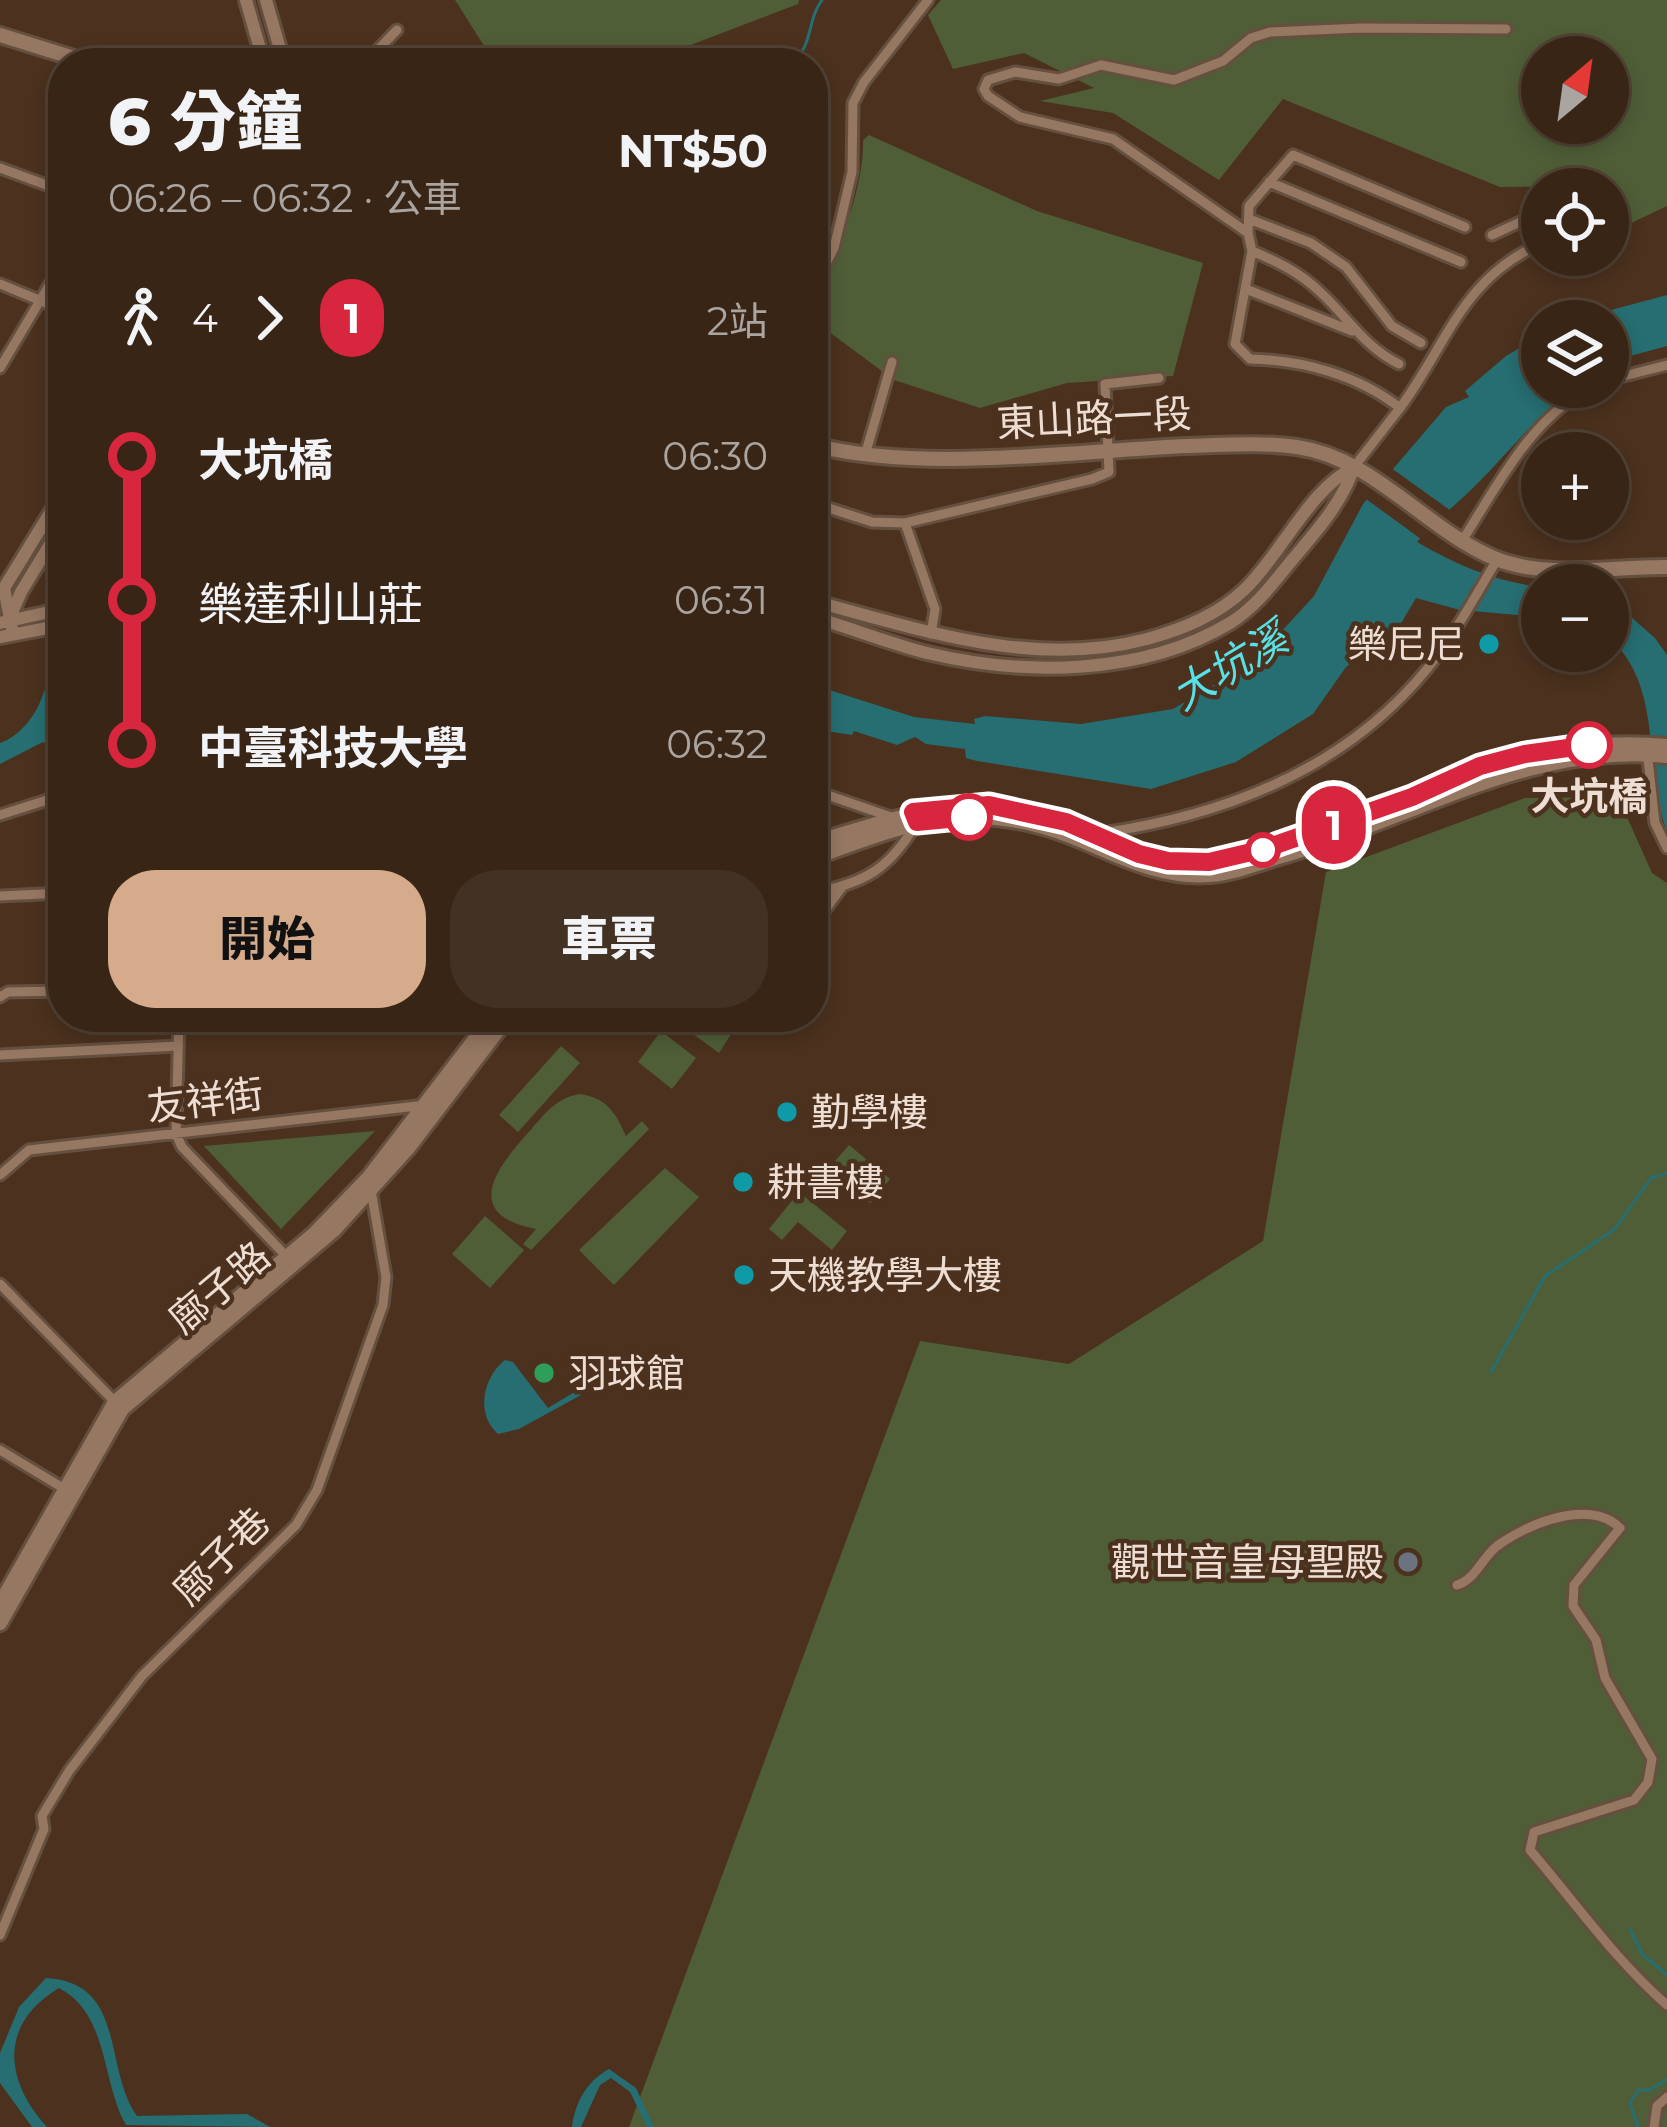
<!DOCTYPE html>
<html lang="zh-TW">
<head>
<meta charset="utf-8">
<style>
	body { margin:0; font-family:Montserrat,"Noto Sans TC",sans-serif; background:#433123; color:#f1f3f6; height:100vh; display:flex; flex-direction:column; font-size:45px; white-space:nowrap }
	* { box-sizing:border-box; margin:0 }
	p { font-size:39px; color:#aba5a1 }
	.icon { flex:none; width:66px; height:66px; fill:none; stroke:currentColor; stroke-width:2; stroke-linecap:round; stroke-linejoin:round }
	.map { position:relative; flex:1; overflow:hidden }
	.details { position:absolute; left:48px; top:48px; width:780px; height:984px; display:flex; flex-direction:column; background:#382516; border-radius:48px; box-shadow:0 6px 18px #0003,0 0 0 3px #524235 }
	.details>* { flex:none }
	.badge { padding:0 24px; border-radius:39px; font-size:42px; line-height:78px }
	.needle { width:78px; rotate:29deg }
	.controls { position:absolute; left:1521px; top:36px; display:grid; gap:24px }
	.controls a { display:grid; place-items:center; width:108px; height:108px; border-radius:50%; background:#382516; box-shadow:0 6px 18px #0003,0 0 0 3px #524235; font-size:60px }
	.map>.badge { position:absolute; translate:-50% -50%; box-shadow:0 0 0 6px #fff }
	.legs { display:flex; align-items:center; gap:18px; height:132px; padding:0 60px; font-size:39px }
	.legs p { margin-inline-start:auto }
	.overview { display:flex; align-items:center; justify-content:space-between; height:204px; padding:0 60px }
	h1 { font-size:66px; font-weight:800; line-height:90px }
	.cta { display:flex; gap:24px; margin-top:auto; padding:24px 60px }
	.cta a { flex:1; height:138px; border-radius:48px; background:#d6ab8b; color:#111; font-size:48px; font-weight:800; line-height:138px; text-align:center }
	.cta a+a { background:#433123; color:#f1f3f6 }
	ul { padding:0 60px; list-style:none }
	li { display:flex; align-items:center; gap:42px; height:144px; font-size:45px }
	li i { display:grid; place-items:center; width:18px; height:100%; margin:0 15px; background:currentColor }
	li i::after { content:''; width:30px; height:30px; margin:-15px; border:9px solid; border-radius:50%; background:#382516 }
	li p { margin-inline-start:auto }
	li:first-child i { background:linear-gradient(#0000 50%,currentColor 0) }
	li:last-child i { background:linear-gradient(currentColor 50%,#0000 0) }
	.map>svg:first-child { display:block }
	.green { fill:#4f5e37; fill-rule:evenodd }
	.water { fill:#266e71 }
	.pier { fill:#4b311e }
	.lines { fill:none; stroke-linecap:round; stroke-linejoin:round }
	.stream { stroke:#266e71; stroke-width:3 }
	.minor-casing { stroke:#654f3f; stroke-width:15 }
	.tertiary-casing { stroke:#654f3f; stroke-width:18 }
	.secondary-casing { stroke:#654f3f; stroke-width:20 }
	.minor { stroke:#957762; stroke-width:9 }
	.tertiary { stroke:#957762; stroke-width:12 }
	.secondary { stroke:#957762; stroke-width:14 }
	.line-1-casing { stroke:#fff; stroke-width:27 }
	.line-1 { stroke:#d7263d; stroke-width:18 }
	.culture-dot { fill:#0f9aa8; stroke:#4b311e; stroke-width:4.5 }
	.stop-1-dot { fill:#fff; stroke:#d7263d; stroke-width:6 }
	.leisure-dot { fill:#2e9e5b; stroke:#4b311e; stroke-width:4.5 }
	.worship-dot { fill:#6b7280; stroke:#4b311e; stroke-width:4.5 }
	.labels { text-anchor:middle; stroke-width:9; stroke-linejoin:round; paint-order:stroke }
	.street-label { font-size:39px; fill:#eeddd2; stroke:#4b311e }
	.poi-label { font-size:39px; fill:#eeddd2; stroke:#4b311e; text-anchor:start }
	.stop-label { font-size:39px; font-weight:bold; fill:#eeddd2; stroke:#4b311e }
	.water-label { font-size:42px; font-style:italic; fill:#58e1e7; stroke:#4b311e }
</style>
</head>
<body>
<div class="map">
<svg width="1667" height="2127" viewBox="0 0 1667 2127">
	<rect width="100%" height="100%" fill="#4b311e"/>
	<!-- green -->
	<path class="green" d="M455,0h344l-1,4 -123,47 -51,2 -2,10h-127z
		M941,0h726v206l-42,20 -16,-40 -109,1 -217,-88 -64,81 -106,-67 -73,-12 54,-13 -70,-35 -71,16 -25,-54zM1542,57h66v66h-66z
		M869,135l168,76 166,52 -30,113 -106,7 -87,25 -86,-28 -81,-60c0,-33 13,-42 24,-70 13,-33 27,-75 26,-110z
		M1618,797l34,76 15,10v1244h-1038l291,-786 149,23 194,-123 63,-369 199,-74z
		M694,1017h48l-23,36 -30,-22 -4,-11z
		M661,1031l35,27 -24,31 -34,-27z
		M561,1046l19,17 -62,69 -19,-17z
		M580,1094c27,4 36,19 46,42l16,-15 7,8 -118,121 -8,-6 13,-15c-74,-14 -41,-60 -8,-96 16,-18 27,-35 52,-39z
		M375,1131l-94,98 -77,-83z
		M849,1145l41,34 -20,24 -41,-35z
		M665,1168l34,29 -85,88 -35,-35z
		M799,1192l48,39 -15,19 -34,-28 -16,18 -13,-11z
		M485,1216l39,34 -34,38 -38,-34z"/>
	<!-- water -->
	<path class="water" d="M1667,295v51l-59,16v-41h-38z
		M1542,335v52h32c-36,27 -63,63 -95,95 -20,21 -43,37 -62,60 40,23 78,40 125,45v30l-82,-7 -44,-12 -16,27 -54,42 -33,47 -77,48 -85,27 -174,-28 -11,-3 -1,-9 -39,-5 -11,-7 -18,8 -43,-14 -2,4 -39,-6v-35l13,-5 88,28 61,7 -1,-5 11,-3 96,8 92,-15 82,-49 59,-64 49,-92 83,-97 23,-10 -4,-6 41,-35z
		M1608,597l47,41 12,17v176c-25,-61 -2,-146 -59,-194z
		M63,686v52l-22,5 -41,21v-21c21,-7 38,-30 44,-52z
		M505,1360l8,2 35,46 30,-18 3,5 -62,34 -21,5c-23,-20 -15,-57 7,-74z
		M46,1978c81,4 57,91 91,138l110,-2 23,13 -144,-2c-25,-44 -17,-111 -67,-137 -59,35 -56,91 -12,139h-15l-32,-44v-30l19,-46z
		M609,2069l27,19 18,39h-7l-17,-35 -19,-14 -11,7 -19,42h-9c3,-25 15,-46 37,-58z"/>
	<!-- pier -->
	<path class="pier" d="M1387,465l67,48 -28,27 12,7 -2,3 -74,-54z"/>
	<g class="lines">
		<!-- stream -->
		<path class="stream" d="M437,54l15,9
			M793,63c21,-21 14,-43 29,-63
			M1491,1372l54,-96 70,-47 36,-51 16,-5
			M1630,1929l12,25 25,21
			M1638,2127l-8,-24 8,-13h12l17,-11"/>
		<!-- minor casing -->
		<g class="minor-casing">
			<path id="minor" d="M365,63l32,-33
				M0,168l63,23
				M1269,182l192,80
				M1249,219l62,24 35,24 46,59 29,17
				M1248,233l-135,-94 -93,-22 -32,-21 -4,-7 4,-9 27,-8 44,7 42,-14 73,15 49,-19 28,-23 19,-6 91,-4 145,1
				M1492,235l50,-23
				M1252,251c26,11 47,21 67,40 29,26 44,55 80,73
				M0,284l63,26
				M813,289l21,-41 18,-76 1,-69 11,-21 64,-82
				M1246,289l106,42
				M0,368l63,-106
				M1608,380l59,-15
				M1400,408c48,-65 62,-130 142,-165
				M865,455l27,-93
				M1354,467l46,-59c-42,-33 -98,-48 -150,-49l-15,-15 17,-93 -4,-18 1,-27 44,-51 172,72
				M813,503l59,19 33,1 187,-44 17,-7 -4,-88 54,-6
				M905,523l30,86 -4,25
				M1462,541c34,-53 71,-127 131,-154
				M1647,750l8,73 12,25
				M813,790l78,27 1,5
				M0,815l63,-20
				M1102,833c124,-18 243,-64 325,-164 27,-33 48,-73 70,-109
				M813,893c52,-10 77,-24 104,-71
				M0,896l63,-3
				M813,926l29,-39
				M0,997l8,-5 55,-1
				M179,1017l-3,117 6,13 106,111
				M0,1055l178,-9
				M0,1175l29,-25 397,-45
				M0,1284l118,121
				M0,1450l68,41
				M1457,1585c18,-5 25,-27 40,-39 30,-22 92,-48 123,-18l-46,57 -1,21 23,34 9,38 47,81 -4,23 -14,18 -100,32 -4,18c45,52 85,110 137,155
				M0,1935l44,-106 -2,-13 27,-45 73,-95 154,-151 21,-35 66,-185 3,-28 -15,-87
				M1654,2127l3,-21 10,-9"/>
		</g>
		<!-- tertiary casing -->
		<g class="tertiary-casing">
			<path id="tertiary" d="M246,0l18,63
				M266,0l18,63
				M813,601c110,29 220,68 334,38 36,-10 71,-24 98,-50 37,-36 64,-99 109,-122
				M813,617c38,11 75,26 114,36 97,23 215,23 303,-30 24,-15 41,-37 58,-58 25,-30 54,-61 66,-98
				M9,620l12,-28 42,-69
				M0,623l63,-14
				M13,634l-9,-46 59,-96
				M0,637l63,-12"/>
		</g>
		<!-- secondary casing -->
		<g class="secondary-casing">
			<path id="secondary" d="M0,35l90,28
				M813,445c110,28 259,6 374,1 36,-1 74,-4 110,1 77,11 128,82 197,111 52,22 119,8 173,9
				M813,843c93,-28 152,-52 249,-22 51,16 93,46 149,41 36,-4 71,-19 105,-31 124,-43 214,-98 351,-85
				M813,858c95,-34 156,-61 257,-22 46,18 88,43 140,39 27,-2 53,-14 79,-21 125,-37 243,-112 378,-98
				M0,1604l115,-202 199,-168 55,-57 123,-160
				M0,1623l122,-214 212,-179 75,-83 99,-130"/>
		</g>
		<!-- minor -->
		<use href="#minor" class="minor"/>
		<!-- tertiary -->
		<use href="#tertiary" class="tertiary"/>
		<!-- secondary -->
		<use href="#secondary" class="secondary"/>
	</g>
	<g class="lines">
		<!-- line-1 casing -->
		<g class="line-1-casing">
			<path id="line-1" d="M969,817l-52,5 -4,-10 76,-7 77,17 73,32 29,7 41,1 55,-13 148,-52 68,-31 45,-12 64,-9"/>
		</g>
		<!-- line-1 -->
		<use href="#line-1" class="line-1"/>
	</g>
	<!-- markers -->
	<g class="culture-dot">
		<circle cx="1489" cy="644" r="12"/>
		<circle cx="787" cy="1112" r="12"/>
		<circle cx="743" cy="1182" r="12"/>
		<circle cx="744" cy="1275" r="12"/>
	</g>
	<g class="stop-1-dot">
		<circle cx="1589" cy="745" r="21"/>
		<circle cx="969" cy="817" r="21"/>
		<circle cx="1263" cy="850" r="15"/>
	</g>
	<circle class="leisure-dot" cx="544" cy="1373" r="12"/>
	<circle class="worship-dot" cx="1408" cy="1562" r="12"/>
	<g class="labels">
		<!-- street labels -->
		<g class="street-label">
			<text transform="translate(1094 418) rotate(-3)" y="14">東山路一段</text>
			<text transform="translate(205 1100) rotate(-7)" y="14">友祥街</text>
			<text transform="translate(219 1287) rotate(-40)" y="14">廍子路</text>
			<text transform="translate(221 1556) rotate(-45)" y="14">廍子巷</text>
		</g>
		<!-- poi labels -->
		<g class="poi-label">
			<text x="1465" y="658" text-anchor="end">樂尼尼</text>
			<text x="811" y="1126">勤學樓</text>
			<text x="767" y="1196">耕書樓</text>
			<text x="768" y="1289">天機教學大樓</text>
			<text x="568" y="1387">羽球館</text>
			<text x="1384" y="1576" text-anchor="end">觀世音皇母聖殿</text>
		</g>
		<!-- stop labels -->
		<g class="stop-label">
			<text x="1589" y="810">大坑橋</text>
		</g>
		<!-- water labels -->
		<g class="water-label">
			<text transform="translate(1229 666) rotate(-31)" y="15">大坑溪</text>
		</g>
	</g>
</svg>
<div class="controls">
<a><svg class="needle" viewBox="-14 -14 28 28"><path d="M0-13l5 13h-10z" fill="#e53935"/><path d="M0 13l5-13h-10z" fill="#aba5a1"/></svg></a>
<a><svg class="icon" aria-label="locate" viewBox="0 0 24 24"><circle cx="12" cy="12" r="6"/><path d="M12 2v4M12 18v4M2 12h4M18 12h4"/></svg></a>
<a><svg class="icon" aria-label="layers" viewBox="0 0 24 24"><path d="M12 4l9 5-9 5-9-5zM3 14l9 5 9-5"/></svg></a>
<a>+</a>
<a>−</a>
</div>
<b class="badge" style="left:1334px;top:825px;background:#d7263d;color:#fff">1</b>
<section class="details">
<div class="overview"><div><h1>6 分鐘</h1><p>06:26 – 06:32 · 公車</p></div><b>NT$50</b></div>
<div class="legs"><svg class="icon" aria-label="walk" viewBox="0 0 24 24"><circle cx="13" cy="4" r="2"/><path d="M13 8l-2 6 4 7M11 14l-3 7M7 12l3-4h3l4 4"/></svg>4<svg class="icon" aria-label="forward" viewBox="0 0 24 24"><path d="M9 5l7 7-7 7"/></svg><b class="badge" style="background:#d7263d;color:#fff">1</b><p>2站</p></div>
<ul>
<li><i style="color:#d7263d"></i><b>大坑橋</b><p>06:30</p></li>
<li><i style="color:#d7263d"></i><span>樂達利山莊</span><p>06:31</p></li>
<li><i style="color:#d7263d"></i><b>中臺科技大學</b><p>06:32</p></li>
</ul>
<div class="cta"><a>開始</a><a>車票</a></div>
</section>
</div>
</body>
</html>
